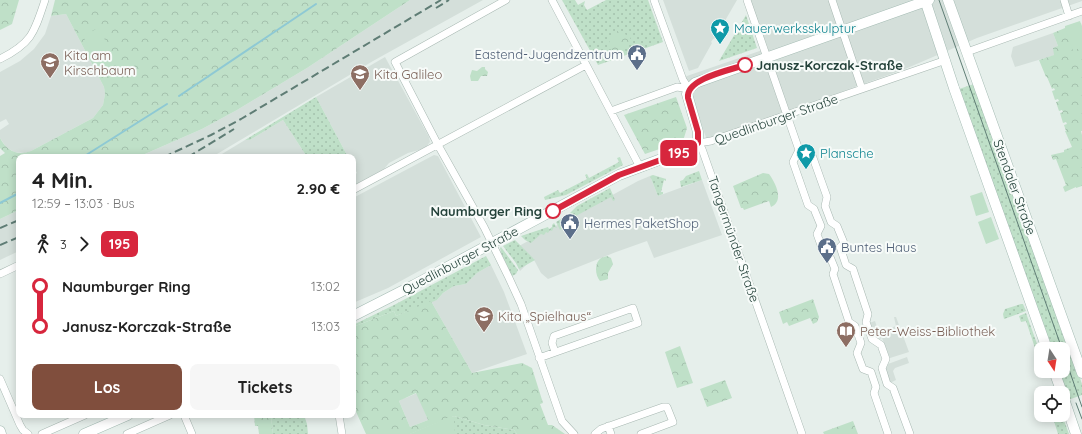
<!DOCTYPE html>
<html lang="de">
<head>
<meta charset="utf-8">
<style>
	body { margin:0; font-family:Quicksand,sans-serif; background:#f6f6f6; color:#222; height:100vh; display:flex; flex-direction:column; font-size:15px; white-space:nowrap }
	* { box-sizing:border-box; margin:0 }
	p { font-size:13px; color:#767676 }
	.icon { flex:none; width:22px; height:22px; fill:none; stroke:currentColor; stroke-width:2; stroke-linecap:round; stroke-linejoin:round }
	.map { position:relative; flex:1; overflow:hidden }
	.sheet { position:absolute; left:16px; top:154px; width:340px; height:264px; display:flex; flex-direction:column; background:#fff; border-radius:8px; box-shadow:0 2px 10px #0003 }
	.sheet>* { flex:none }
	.badge { padding:0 8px; border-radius:6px; font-size:14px; line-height:26px }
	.needle { width:26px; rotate:168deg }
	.controls { position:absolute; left:1034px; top:342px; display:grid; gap:8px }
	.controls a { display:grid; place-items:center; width:36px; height:36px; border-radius:8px; background:#fff; box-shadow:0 2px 10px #0003; font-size:20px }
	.map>.badge { position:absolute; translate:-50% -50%; box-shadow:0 0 0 2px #fff }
	.legs { display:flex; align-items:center; gap:6px; height:44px; padding:0 16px; font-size:13px }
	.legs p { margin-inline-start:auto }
	.headline { display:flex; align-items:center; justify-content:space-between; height:68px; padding:0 16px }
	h1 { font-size:22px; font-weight:800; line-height:30px }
	.button { display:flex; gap:8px; margin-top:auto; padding:8px 16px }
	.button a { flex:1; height:46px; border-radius:8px; background:#804e3d; color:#fff; font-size:16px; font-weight:800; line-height:46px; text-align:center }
	.button a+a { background:#f6f6f6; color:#222 }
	ul { padding:0 16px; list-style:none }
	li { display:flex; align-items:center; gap:14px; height:40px; font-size:15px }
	li i { display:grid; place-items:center; width:6px; height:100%; margin:0 5px; background:currentColor }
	li i::after { content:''; width:10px; height:10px; margin:-5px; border:3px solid; border-radius:50%; background:#fff }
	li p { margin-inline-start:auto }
	li:first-child i { background:linear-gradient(#0000 50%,currentColor 0) }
	li:last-child i { background:linear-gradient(currentColor 50%,#0000 0) }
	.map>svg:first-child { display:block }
	.built { fill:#d4dfda }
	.grass { fill:url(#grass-dots) }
	.forest { fill:url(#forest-crowns); fill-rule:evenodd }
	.pitch { fill:#bfe0c8 }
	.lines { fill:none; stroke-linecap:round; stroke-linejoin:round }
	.stream { stroke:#8ec9d4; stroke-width:2 }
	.street-casing { stroke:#a8b8b2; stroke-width:8 }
	.secondary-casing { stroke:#a4bbb3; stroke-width:11 }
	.street { stroke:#fff; stroke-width:7 }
	.secondary { stroke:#fff; stroke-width:10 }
	.tram { stroke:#5f7d75; stroke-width:1 }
	.rail { stroke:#5f7d75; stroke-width:2; stroke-dasharray:8 4; stroke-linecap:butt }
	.line-1-casing { stroke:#fff; stroke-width:9 }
	.line-1 { stroke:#d7263d; stroke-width:6 }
	.stop-1-dot { fill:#fff; stroke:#d7263d; stroke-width:2 }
	.labels { text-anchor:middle; stroke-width:4; stroke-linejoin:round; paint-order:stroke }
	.culture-label { font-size:13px; fill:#0d838f; stroke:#f7fbf9; text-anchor:start }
	.service-label { font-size:13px; fill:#4e5e75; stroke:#f7fbf9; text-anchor:start }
	.education-label { font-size:13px; fill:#785e54; stroke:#f7fbf9; text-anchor:start }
	.stop-label { font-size:13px; font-weight:bold; fill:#24423a; stroke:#f7fbf9; text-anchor:start }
	.street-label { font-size:13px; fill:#24423a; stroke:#f7fbf9 }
</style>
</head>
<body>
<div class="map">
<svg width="1082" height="434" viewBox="0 0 1082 434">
	<defs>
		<pattern id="grass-dots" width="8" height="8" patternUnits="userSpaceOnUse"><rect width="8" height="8" fill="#bfe0c8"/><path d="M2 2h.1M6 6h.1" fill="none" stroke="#a4c1ad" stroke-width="1.8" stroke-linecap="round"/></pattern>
		<pattern id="forest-crowns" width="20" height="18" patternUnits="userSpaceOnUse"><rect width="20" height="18" fill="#bfe0c8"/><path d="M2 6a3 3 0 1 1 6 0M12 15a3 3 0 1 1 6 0" fill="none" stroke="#a4c1ad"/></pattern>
	</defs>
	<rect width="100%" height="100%" fill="#e6efeb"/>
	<!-- built -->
	<path class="built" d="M410,0h73l-110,61 -161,96h-74l64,-28 35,-19 70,-42z
		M663,0h74l-22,38 -2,1 -2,3 1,1 -14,25 -9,3z
		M750,0h332v1l-105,37 -72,31 -198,71 -23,-63 84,-29z
		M66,14l38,73 1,7 -2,11 -10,13 -62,33 -6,2 -11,-1 -8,-5 -6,-9v-8l9,-6 -3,-5 -6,3v-50l20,-11 14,-12 11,-15 6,-18z
		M1053,33l5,13 -4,5 1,4 -40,12 -4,-11 2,-9z
		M385,57l44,80 1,5 -4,5 -7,3 -11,3 -19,10 -5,6 -28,15 -3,-5v-4l4,-2 -4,-7v-9h-5l-32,-60z
		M283,120l24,37h-90l28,-17h5z
		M434,155l4,1 43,81 -93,51 -35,15v-105z
		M650,176l8,20 44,-16 20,55 -68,23 -7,-17 -31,11 -68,27 -7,-6 -8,-15 -13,13 -4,-8 -8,-11 130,-71z
		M19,210v41l-19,9v-41z
		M491,265l13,27 23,62 -55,19 -41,-72 6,-1 6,-7 11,-7 12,-2 11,-11z
		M894,317h2l13,35 -19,6 -8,-20 -2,1 -6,-3 -5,-13 6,-2 3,9 3,1 15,-5z
		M907,357l2,6 -14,5 -2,3 3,9 -6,3 -4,-14 2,-5z
		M417,393l11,27 -18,7 -11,-26z"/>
	<!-- grass -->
	<path class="grass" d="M562,0h13l3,5 7,-4 -1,4 3,5 19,-10h42l15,42 -65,23z
		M746,15l11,33 -38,13z
		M974,84l31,79 77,221v11l-14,5 -10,-29h5v-22h-13l-91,-260z
		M316,97l32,60h-41l-24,-37 -33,20h-5z
		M620,157l3,8 -57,30 -21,5 -1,-3 14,-7 2,3 27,-14 -2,-4 2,-1 2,4 30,-16 -2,-4z
		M699,171l3,9 -21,7 -1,-6 3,-1 3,-4z
		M653,175l13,4v2l-2,-1 -3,12h2v2l-5,2 -8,-20z
		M610,188l5,12 -2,1 -2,-4 -50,27 2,4 -3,2 -4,-8 14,-9 7,-7z
		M554,223l3,5 -3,-1 -2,4 -2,-1 -2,3 -2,-1 -2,3 -3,-1 -10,9 -6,-3 -4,-4 27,-9 1,2 3,-2v-2z
		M515,240l20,20 -16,9 -3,-6 -13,-17z
		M501,247l17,23 -2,4 -4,2 -11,-23 -1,-5z
		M486,256l5,9 -14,8 -11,11 -12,2 -11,7 -6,7 -41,16 -2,-5 -41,16v-2l41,-20z
		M1021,304h2l3,7 -22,8 -1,-5 2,-5z
		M1026,313l15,42v12l-3,1 -2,-7 3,-1 -13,-39 -5,1 -2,-6z
		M254,415h50l3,9 1,10h-35l-2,-18 -13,2v8h-3z
		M1053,415h9l7,19h-11l-5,-16 -8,3 -1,-3z
		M454,416l30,9 30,5 3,4h-107z"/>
	<!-- forest -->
	<path class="forest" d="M0,0h19l-7,24 -12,6z
		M55,0h355l-103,68 -70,42 -35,19 -64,28h-119v53l-19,9v-63l5,-3 -5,-5v-10c7,13 17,18 31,13l62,-33 10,-13 2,-11 -1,-7 -38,-73 -15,2z
		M1080,21l2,6v104h-1l1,4v51l-6,2v-1l-11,5 -2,-5 3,-2 -10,-26 -3,1 -2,-5 13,-3v-2l8,-3 -7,-16h1l-2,-6 3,-1 -1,-2 -3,1 -3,-10 3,-1 -1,-2 -3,1 -3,-9 3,-1 -1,-2 -3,1 -3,-9 3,-1 -1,-2 -2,1 -5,-12h-1l-7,-17 15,-5 -1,-7 5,-2 -5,-13 12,-5v-2z
		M618,31l13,6 -9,18 -12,-6 -2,-3 4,-12z
		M482,67h3v2l3,3 -1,4h-6l-3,5h-7l-1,-5 2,-6 5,1z
		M676,97l11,31 -4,13 -38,13 -21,-39z
		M763,173l6,1c6,8 16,27 2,33l-2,-6 -25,9 -1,-2h-2l-8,-22z
		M607,256l4,2 2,6 -5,9v6l-3,1 -5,1c-5,-6 -6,-18 1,-23 2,-1 4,-1 6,-2z
		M813,299l6,18 -2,5 -4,2 -3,-6 -21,8 -2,-4 -4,2 -4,-12z
		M431,301l41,72 50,-10 10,5 11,35 -3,1 8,21h4l13,9h-48l-3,-4 -30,-5 -30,-9 -44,18h-44l-13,-29v-78l41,-16 2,5zM416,393l12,27 -18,7 -11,-26z
		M680,346l13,37 -16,5 -12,-36z
		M725,380l7,18 -25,9 -7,-18z
		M271,416l2,18h-14l-2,-16z
		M853,421l5,13h-34l-1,-2z"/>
	<!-- pitch -->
	<path class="pitch" d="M1081,23l1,4v20l-9,4 -8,-23z
		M98,28l14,24 -16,8 -13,-24z
		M982,192l7,20 -13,4 -6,-20z
		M991,217l8,22 -13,5 -8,-22z
		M452,416l2,3 1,15h-45z"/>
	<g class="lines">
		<!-- stream -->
		<path class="stream" d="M179,96l137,-92
			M83,157l84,-53
			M0,203l19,-10"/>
		<!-- street casing -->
		<g class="street-casing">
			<path id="street" d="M506,0l-111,62 43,83 46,82 25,51 12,26 41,117 12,13
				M552,0l88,167
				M654,0l29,80 6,9
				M747,0l52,150 -6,12 15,43 6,4 7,17 -4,8 5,14 6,4 7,17 -2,5 16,48 6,4 6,17 -4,10 6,16 8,3 5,15 -2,6 14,41
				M832,0l30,89
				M1064,0l5,16
				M967,52l115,-41
				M0,59c32,-16 34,-26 45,-59
				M611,111l66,-24 12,2
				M698,143l4,6 100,285
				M698,143l13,-2 235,-81
				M799,150l13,5 15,42 -2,9 6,16 6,4 7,17 -4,4 6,18 7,4 15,45 -2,8 6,17 9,6 5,14 -4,9 5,16 6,4 17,46
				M353,190l233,-125
				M0,274l19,-9
				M539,358l99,-35 -5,-15 -79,28 -2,7 3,9
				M0,379l20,46 3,5 5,4
				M184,415l8,19
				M339,415l3,19
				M608,426l3,8
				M42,434l43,-19
				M127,434l43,-19
				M595,434l6,-5 62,-22h4l6,15 -32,12"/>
		</g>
		<!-- secondary casing -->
		<g class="secondary-casing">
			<path id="secondary" d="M925,0l29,88 93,261
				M948,0l134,373
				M353,316l61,-31 205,-110 74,-28 5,-4v-11l-11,-38 2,-5 6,-6 234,-83
				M1054,371l8,22
				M1063,396l13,38
				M0,431l1,3
				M84,434l44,-19"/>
		</g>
		<!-- street -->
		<use href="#street" class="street"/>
		<!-- secondary -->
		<use href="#secondary" class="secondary"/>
		<!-- tram -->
		<path class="tram" d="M939,0l123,349
			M1063,352l19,55
			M1076,403l6,16"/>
		<!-- rail -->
		<path class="rail" d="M436,8l13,-8
			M164,157l47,-22 30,-16 200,-119
			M188,157l46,-28
			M0,228l19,-8
			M0,245l19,-8"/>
	</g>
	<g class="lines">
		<!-- line-1 casing -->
		<g class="line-1-casing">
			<path id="line-1" d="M553,211l66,-36 69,-25 10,-7v-11l-10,-34c-3,-19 42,-28 57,-33"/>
		</g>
		<!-- line-1 -->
		<use href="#line-1" class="line-1"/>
	</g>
	<!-- icons -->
	<defs>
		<g id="sight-pin" transform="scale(1)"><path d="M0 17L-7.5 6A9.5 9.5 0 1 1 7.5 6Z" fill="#0f9aa8" stroke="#f7fbf9"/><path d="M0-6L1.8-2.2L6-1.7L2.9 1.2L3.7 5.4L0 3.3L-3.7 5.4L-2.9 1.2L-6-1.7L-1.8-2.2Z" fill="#fff"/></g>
		<g id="civic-pin" transform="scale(1)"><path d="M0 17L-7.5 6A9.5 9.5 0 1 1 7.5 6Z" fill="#5c6f8a" stroke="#f7fbf9"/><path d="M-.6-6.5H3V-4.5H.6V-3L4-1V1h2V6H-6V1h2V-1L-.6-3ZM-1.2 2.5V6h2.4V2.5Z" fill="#fff"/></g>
		<g id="school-pin" transform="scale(1)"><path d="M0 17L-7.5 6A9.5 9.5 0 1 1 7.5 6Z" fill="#8d6e63" stroke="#f7fbf9"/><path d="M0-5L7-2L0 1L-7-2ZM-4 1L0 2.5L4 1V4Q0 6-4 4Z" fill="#fff"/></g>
		<g id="library-pin" transform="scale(1)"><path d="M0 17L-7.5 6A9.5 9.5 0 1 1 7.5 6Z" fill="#8d6e63" stroke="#f7fbf9"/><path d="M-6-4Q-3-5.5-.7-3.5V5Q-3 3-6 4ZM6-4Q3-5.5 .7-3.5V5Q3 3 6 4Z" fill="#fff"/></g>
	</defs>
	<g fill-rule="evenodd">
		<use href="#sight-pin" x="720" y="28"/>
		<use href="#civic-pin" x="637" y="54"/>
		<use href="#school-pin" x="50" y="62"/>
		<use href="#school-pin" x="360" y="74"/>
		<use href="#sight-pin" x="806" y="153"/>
		<use href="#civic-pin" x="570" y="223"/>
		<use href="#civic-pin" x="827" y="247"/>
		<use href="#school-pin" x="484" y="316"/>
		<use href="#library-pin" x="846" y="331"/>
	</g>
	<!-- markers -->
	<g class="stop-1-dot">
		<circle cx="745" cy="65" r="7"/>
		<circle cx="553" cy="211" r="7"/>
	</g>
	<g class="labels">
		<!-- culture labels -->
		<g class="culture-label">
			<text x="734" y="33">Mauerwerksskulptur</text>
			<text x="820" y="158">Plansche</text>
		</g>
		<!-- service labels -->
		<g class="service-label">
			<text x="623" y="59" text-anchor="end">Eastend-Jugendzentrum</text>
			<text x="584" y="228">Hermes PaketShop</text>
			<text x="841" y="252">Buntes Haus</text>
		</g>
		<!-- education labels -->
		<g class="education-label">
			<text x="64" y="60">Kita am<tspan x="64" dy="15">Kirschbaum</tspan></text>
			<text x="374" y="79">Kita Galileo</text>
			<text x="498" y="321">Kita „Spielhaus“</text>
			<text x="860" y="336">Peter-Weiss-Bibliothek</text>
		</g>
		<!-- stop labels -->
		<g class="stop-label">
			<text x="756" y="70">Janusz-Korczak-Straße</text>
			<text x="542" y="216" text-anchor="end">Naumburger Ring</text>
		</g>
		<!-- street labels -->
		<g class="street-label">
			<text transform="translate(776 119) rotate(-19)" y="5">Quedlinburger Straße</text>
			<text transform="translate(1015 187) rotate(70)" y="5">Stendaler Straße</text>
			<text transform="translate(734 239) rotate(71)" y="5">Tangermünder Straße</text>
			<text transform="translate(460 260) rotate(-28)" y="5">Quedlinburger Straße</text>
		</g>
	</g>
</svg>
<div class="controls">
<a><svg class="needle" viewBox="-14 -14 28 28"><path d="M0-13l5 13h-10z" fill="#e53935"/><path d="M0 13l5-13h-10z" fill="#767676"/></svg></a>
<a><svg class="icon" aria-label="locate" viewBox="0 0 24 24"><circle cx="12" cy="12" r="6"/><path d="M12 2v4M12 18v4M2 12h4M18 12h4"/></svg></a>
</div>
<b class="badge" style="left:679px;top:153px;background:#d7263d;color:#fff">195</b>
<section class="sheet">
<div class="headline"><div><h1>4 Min.</h1><p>12:59 – 13:03 · Bus</p></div><b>2.90 €</b></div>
<div class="legs"><svg class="icon" aria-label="walk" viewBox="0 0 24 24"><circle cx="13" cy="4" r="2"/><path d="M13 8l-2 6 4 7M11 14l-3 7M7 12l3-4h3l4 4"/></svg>3<svg class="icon" aria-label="forward" viewBox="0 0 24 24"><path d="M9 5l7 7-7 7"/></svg><b class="badge" style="background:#d7263d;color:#fff">195</b></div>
<ul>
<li><i style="color:#d7263d"></i><b>Naumburger Ring</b><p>13:02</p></li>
<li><i style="color:#d7263d"></i><b>Janusz-Korczak-Straße</b><p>13:03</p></li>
</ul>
<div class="button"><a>Los</a><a>Tickets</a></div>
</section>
</div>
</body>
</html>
